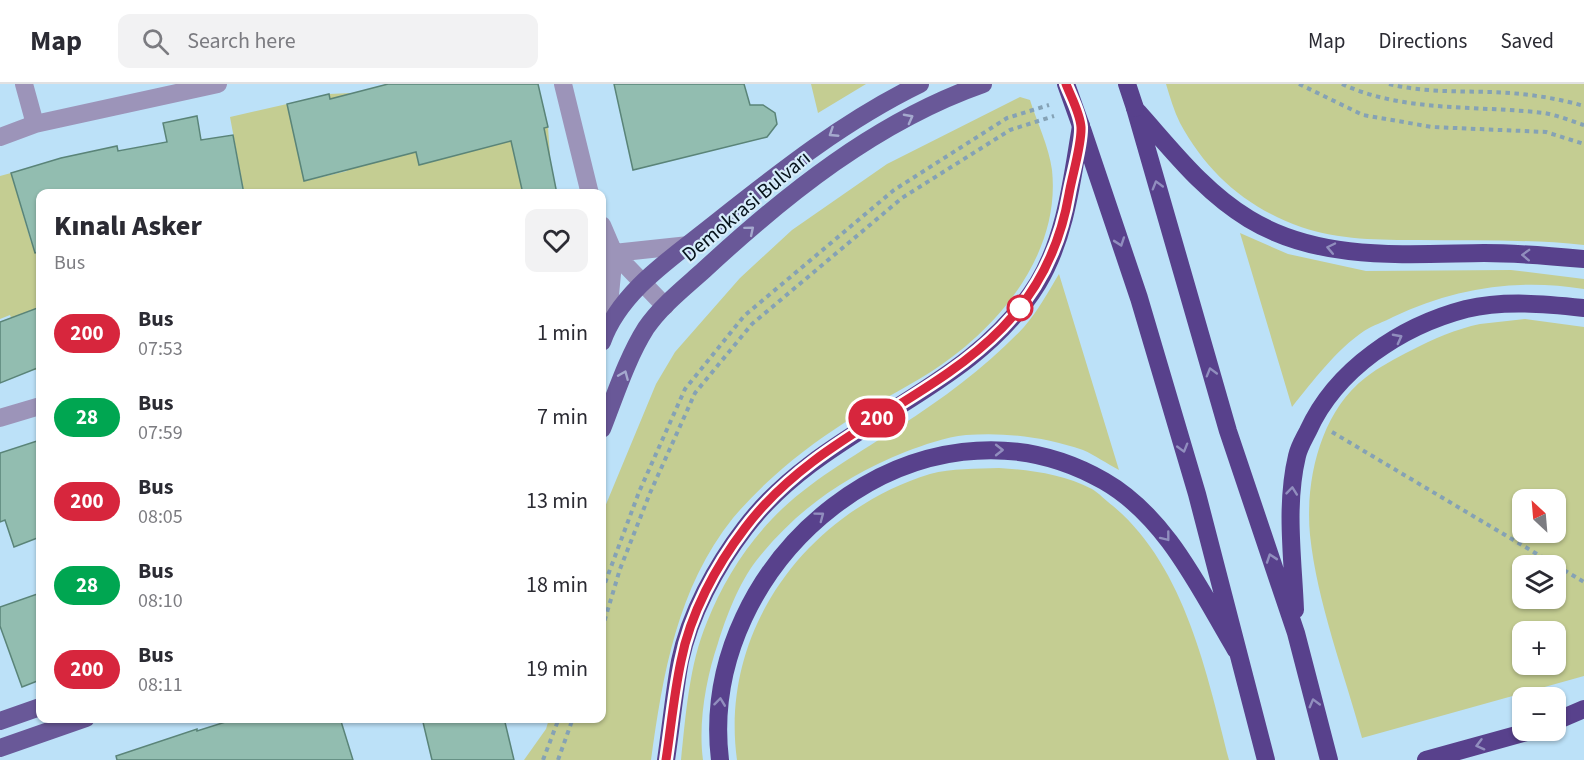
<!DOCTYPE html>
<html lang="en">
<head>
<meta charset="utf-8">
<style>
	body { margin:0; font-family:"Source Sans 3",sans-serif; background:#f2f2f3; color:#2b2b33; height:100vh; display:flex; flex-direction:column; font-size:22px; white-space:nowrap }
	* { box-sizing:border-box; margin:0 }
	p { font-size:20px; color:#7c7c81 }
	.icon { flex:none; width:33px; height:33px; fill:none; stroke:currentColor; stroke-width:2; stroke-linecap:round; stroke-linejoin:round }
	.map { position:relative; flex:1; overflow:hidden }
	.side { position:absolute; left:36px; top:105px; width:570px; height:534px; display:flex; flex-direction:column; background:#fff; border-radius:12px; box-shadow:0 2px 4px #0004 }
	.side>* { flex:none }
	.badge { padding:0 12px; border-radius:20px; font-size:21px; line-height:39px }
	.needle { width:39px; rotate:334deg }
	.fabs { position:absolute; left:1512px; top:405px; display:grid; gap:12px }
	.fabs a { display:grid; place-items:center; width:54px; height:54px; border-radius:12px; background:#fff; box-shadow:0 2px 4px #0004; font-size:30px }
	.map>.badge { position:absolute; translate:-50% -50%; box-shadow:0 0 0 3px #fff }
	.round { display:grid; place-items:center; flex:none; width:63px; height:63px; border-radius:12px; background:#f2f2f3 }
	.overview { display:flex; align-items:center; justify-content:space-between; height:102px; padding:0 18px }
	h1 { font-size:28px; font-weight:800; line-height:45px }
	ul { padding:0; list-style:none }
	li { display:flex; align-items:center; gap:18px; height:84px; padding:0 18px }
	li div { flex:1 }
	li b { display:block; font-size:22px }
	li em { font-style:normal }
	li .badge { min-width:66px; font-weight:700; text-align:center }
	header { display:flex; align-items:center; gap:36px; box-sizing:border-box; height:84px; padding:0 30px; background:#fff; border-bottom:2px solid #e1e1e2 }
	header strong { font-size:28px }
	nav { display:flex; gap:33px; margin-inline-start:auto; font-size:21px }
	.search { width:420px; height:54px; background:#f2f2f3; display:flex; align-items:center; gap:15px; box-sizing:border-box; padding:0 21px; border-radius:12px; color:#7c7c81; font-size:22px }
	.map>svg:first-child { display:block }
	.green { fill:#c4cd92; fill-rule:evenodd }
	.building { fill:#92bdb0; stroke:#5a8478; stroke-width:1.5 }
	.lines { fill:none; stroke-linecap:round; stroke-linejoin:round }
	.path { stroke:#85a2b5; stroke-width:4; stroke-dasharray:4.5 4.5; stroke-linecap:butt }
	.minor { stroke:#9c94b9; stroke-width:18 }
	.major { stroke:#695898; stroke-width:18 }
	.highway { stroke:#58418c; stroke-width:18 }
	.highway-bridge { stroke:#58418c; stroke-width:18 }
	.oneway { stroke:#a5a9ce }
	.oneway2 { stroke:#918ebe }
	.line-casing { stroke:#fff; stroke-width:14 }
	.line { stroke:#d7263d; stroke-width:9 }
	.stop-dot { fill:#fff; stroke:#d7263d; stroke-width:3 }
	.labels { text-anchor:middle; stroke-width:4.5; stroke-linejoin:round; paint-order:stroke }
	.street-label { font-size:21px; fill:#06131b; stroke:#d6ecfa }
</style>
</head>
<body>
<header>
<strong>Map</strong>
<div class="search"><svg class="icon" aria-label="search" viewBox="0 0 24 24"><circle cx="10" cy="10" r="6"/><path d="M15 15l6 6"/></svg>Search here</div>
<nav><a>Map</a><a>Directions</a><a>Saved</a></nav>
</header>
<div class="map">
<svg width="1584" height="676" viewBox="0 0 1584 676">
	<rect width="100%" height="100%" fill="#bce1f8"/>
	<!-- green -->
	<path class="green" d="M398,0l21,80 91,-28 38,-9 2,29 -17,3 -10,34h-286l7,-1 -14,-75 57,-13 18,77 42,-10 -18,-77 22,-1 16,70z
		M811,0h55l-48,29z
		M1166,0h418v161c-55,-6 -110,-4 -165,-5 -38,0 -81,0 -118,-13 -54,-19 -94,-54 -121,-104 -6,-12 -10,-26 -14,-39z
		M1020,13l10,3c7,22 19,47 22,70 9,85 -55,160 -123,203 -27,17 -56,31 -82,48 -42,27 -82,59 -114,97 -56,70 -70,156 -82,242h-127l22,-31 3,-10 53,-1v-204l54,-130 19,-32 65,-74 52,-48 95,-66z
		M11,89l20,69 9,-2v67l-13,5 13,40v18h-8l-22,-55 -10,4v-143z
		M1240,149l48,21 78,17 145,-1 73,9v10c-66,-11 -130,-1 -191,28 -9,5 -20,8 -29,14 -28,19 -51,50 -72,76z
		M1059,190l60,196c-12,-6 -24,-15 -36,-20 -38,-13 -77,-18 -117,-15 -21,2 -42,10 -61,17 -60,24 -109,58 -149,109 -17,22 -30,56 -38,82 -12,35 -20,80 -15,117h-22c5,-46 8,-95 26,-138 16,-41 42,-82 75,-113 35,-33 78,-56 118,-83 44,-28 88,-61 124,-99 14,-16 24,-35 35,-53z
		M1525,235l59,8v349l-222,62c-18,-66 -45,-136 -52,-203 -5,-54 10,-122 55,-157 14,-11 31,-20 47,-28 21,-11 44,-21 68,-26 15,-2 30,-3 45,-5zM1522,416h34v32h-34zM1522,482h34v32h-34zM1522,548h34v32h-34z
		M999,384c31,2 64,6 93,21 7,4 14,12 21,17 72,60 94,168 116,254h-492c-18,-130 70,-248 193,-286 22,-6 46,-5 69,-6z"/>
	<!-- building -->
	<path class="building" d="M388,0h150l10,43 -4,1 13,66h-34l-12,-53 -92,24 -3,-13 -112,29 -17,-77 42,-10 1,5z
		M614,0h130l6,21h13l12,8 2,11 -10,13 -134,33z
		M197,32l4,24 32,-5 11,59h-204v58l-5,1 -24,-80 50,-15 56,-12 1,5 49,-9 -4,-19z
		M40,223v60l-40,16v-61z
		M40,356v97l-26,10 -9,-27 -5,2v-69z
		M40,509v87l-18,7 -22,-61v-19z
		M238,634h102l13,42h-236l-1,-4 81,-27v2z
		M422,634h82l10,42h-82z"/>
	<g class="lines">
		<!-- path -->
		<path class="path" d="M1299,0l64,31 69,12 114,5 38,12
			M1342,0c63,29 135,21 202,29 13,2 27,8 40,12
			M1389,0c40,10 80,6 121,9 25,2 50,6 74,13
			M1332,348l252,150
			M602,507l37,-99 46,-103 59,-73 150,-126 113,-72 42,-13
			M602,545l18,-60 30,-76 45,-100 57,-69 150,-126 108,-68 44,-14
			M543,676l16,-42
			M558,676l15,-42"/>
		<!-- minor -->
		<path class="minor" d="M24,0l11,40
			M563,0l27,110
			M0,53l35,-13 183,-40
			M602,141l12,28 51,53
			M602,177l12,-8 75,-8
			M607,242l7,-73
			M0,334l40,-12"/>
		<!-- major -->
		<path class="major" d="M602,258c18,-51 70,-84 111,-117 67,-53 131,-104 207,-141
			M602,345c13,-33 25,-71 44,-101 15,-22 38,-40 58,-58 81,-75 173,-149 279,-186
			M0,637l40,-14
			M0,664l86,-30"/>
		<!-- highway -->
		<path class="highway" d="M1135,24l93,323 68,202 33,127
			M1138,28c34,38 66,80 111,107 71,43 156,35 235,34 33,0 67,3 100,6
			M1082,45l57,169 58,196 69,266
			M1295,526c-2,-51 -10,-104 2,-154 2,-9 7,-17 11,-25 28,-62 93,-105 158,-122 38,-9 80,-5 118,-1
			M1556,637l28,-12
			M666,676c5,-33 8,-66 14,-99 10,-47 36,-95 65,-133 79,-105 224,-132 293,-245 28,-47 34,-104 43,-157
			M720,676c-24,-199 199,-385 384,-279 63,36 96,109 132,169
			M1426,676l108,-30"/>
		<!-- highway-bridge -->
		<path class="highway-bridge" d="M1066,0l15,42
			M1127,0l8,24"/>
	</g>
	<!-- one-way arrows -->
	<defs><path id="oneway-chevron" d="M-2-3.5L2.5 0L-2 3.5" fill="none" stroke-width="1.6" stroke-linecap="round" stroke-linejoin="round" transform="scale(1.5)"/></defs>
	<g class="oneway">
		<use href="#oneway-chevron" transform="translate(909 34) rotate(-28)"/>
		<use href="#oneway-chevron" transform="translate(833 49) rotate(147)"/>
		<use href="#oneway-chevron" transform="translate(750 146) rotate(-40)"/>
		<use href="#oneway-chevron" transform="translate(624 291) rotate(-67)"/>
	</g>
	<g class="oneway2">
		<use href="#oneway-chevron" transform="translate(1157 101) rotate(-106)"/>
		<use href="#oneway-chevron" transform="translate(1120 158) rotate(71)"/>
		<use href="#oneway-chevron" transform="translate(1331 164) rotate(-168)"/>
		<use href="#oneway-chevron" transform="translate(1526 171) rotate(-178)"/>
		<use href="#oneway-chevron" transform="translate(1398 254) rotate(-28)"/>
		<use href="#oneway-chevron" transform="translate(1211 288) rotate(-106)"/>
		<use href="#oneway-chevron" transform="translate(1183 364) rotate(74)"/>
		<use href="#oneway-chevron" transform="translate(999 366)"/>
		<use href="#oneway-chevron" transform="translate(1292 407) rotate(-84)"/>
		<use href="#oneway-chevron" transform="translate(820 432) rotate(-37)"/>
		<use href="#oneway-chevron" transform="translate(1166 453) rotate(52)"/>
		<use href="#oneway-chevron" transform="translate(1271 474) rotate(-109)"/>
		<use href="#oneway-chevron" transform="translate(720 618) rotate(-83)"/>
		<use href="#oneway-chevron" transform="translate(1314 619) rotate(-105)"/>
		<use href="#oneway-chevron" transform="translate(1480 661) rotate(165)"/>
	</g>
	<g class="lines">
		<!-- line casing -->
		<g class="line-casing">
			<path id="line" d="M666,676c5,-33 8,-66 15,-99 9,-47 35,-95 64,-133 101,-134 291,-140 324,-334 3,-18 13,-50 12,-67 -1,-14 -10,-30 -15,-43"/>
		</g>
		<!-- line -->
		<use href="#line" class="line"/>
	</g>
	<!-- markers -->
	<circle class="stop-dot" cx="1020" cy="224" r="12"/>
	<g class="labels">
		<!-- street labels -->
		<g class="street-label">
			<text transform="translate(746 122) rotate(-40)" y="7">Demokrasi Bulvarı</text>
		</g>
	</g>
</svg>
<div class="fabs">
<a><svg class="needle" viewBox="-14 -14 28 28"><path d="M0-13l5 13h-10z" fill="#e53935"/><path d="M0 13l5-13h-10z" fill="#7c7c81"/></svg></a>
<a><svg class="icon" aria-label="layers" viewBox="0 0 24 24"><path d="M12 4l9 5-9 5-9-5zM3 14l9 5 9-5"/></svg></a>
<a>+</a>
<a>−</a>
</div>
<b class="badge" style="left:877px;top:334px;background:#d7263d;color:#fff">200</b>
<section class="side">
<div class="overview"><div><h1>Kınalı Asker</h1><p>Bus</p></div><a class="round"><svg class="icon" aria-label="heart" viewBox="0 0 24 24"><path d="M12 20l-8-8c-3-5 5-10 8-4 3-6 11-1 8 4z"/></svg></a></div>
<ul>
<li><span class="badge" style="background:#d7263d;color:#fff">200</span><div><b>Bus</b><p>07:53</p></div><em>1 min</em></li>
<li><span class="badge" style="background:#00a651;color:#fff">28</span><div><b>Bus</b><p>07:59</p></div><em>7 min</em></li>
<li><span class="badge" style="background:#d7263d;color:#fff">200</span><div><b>Bus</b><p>08:05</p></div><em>13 min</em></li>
<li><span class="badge" style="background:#00a651;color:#fff">28</span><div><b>Bus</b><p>08:10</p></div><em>18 min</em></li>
<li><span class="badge" style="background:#d7263d;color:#fff">200</span><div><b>Bus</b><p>08:11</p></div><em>19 min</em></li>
</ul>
</section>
</div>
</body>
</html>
